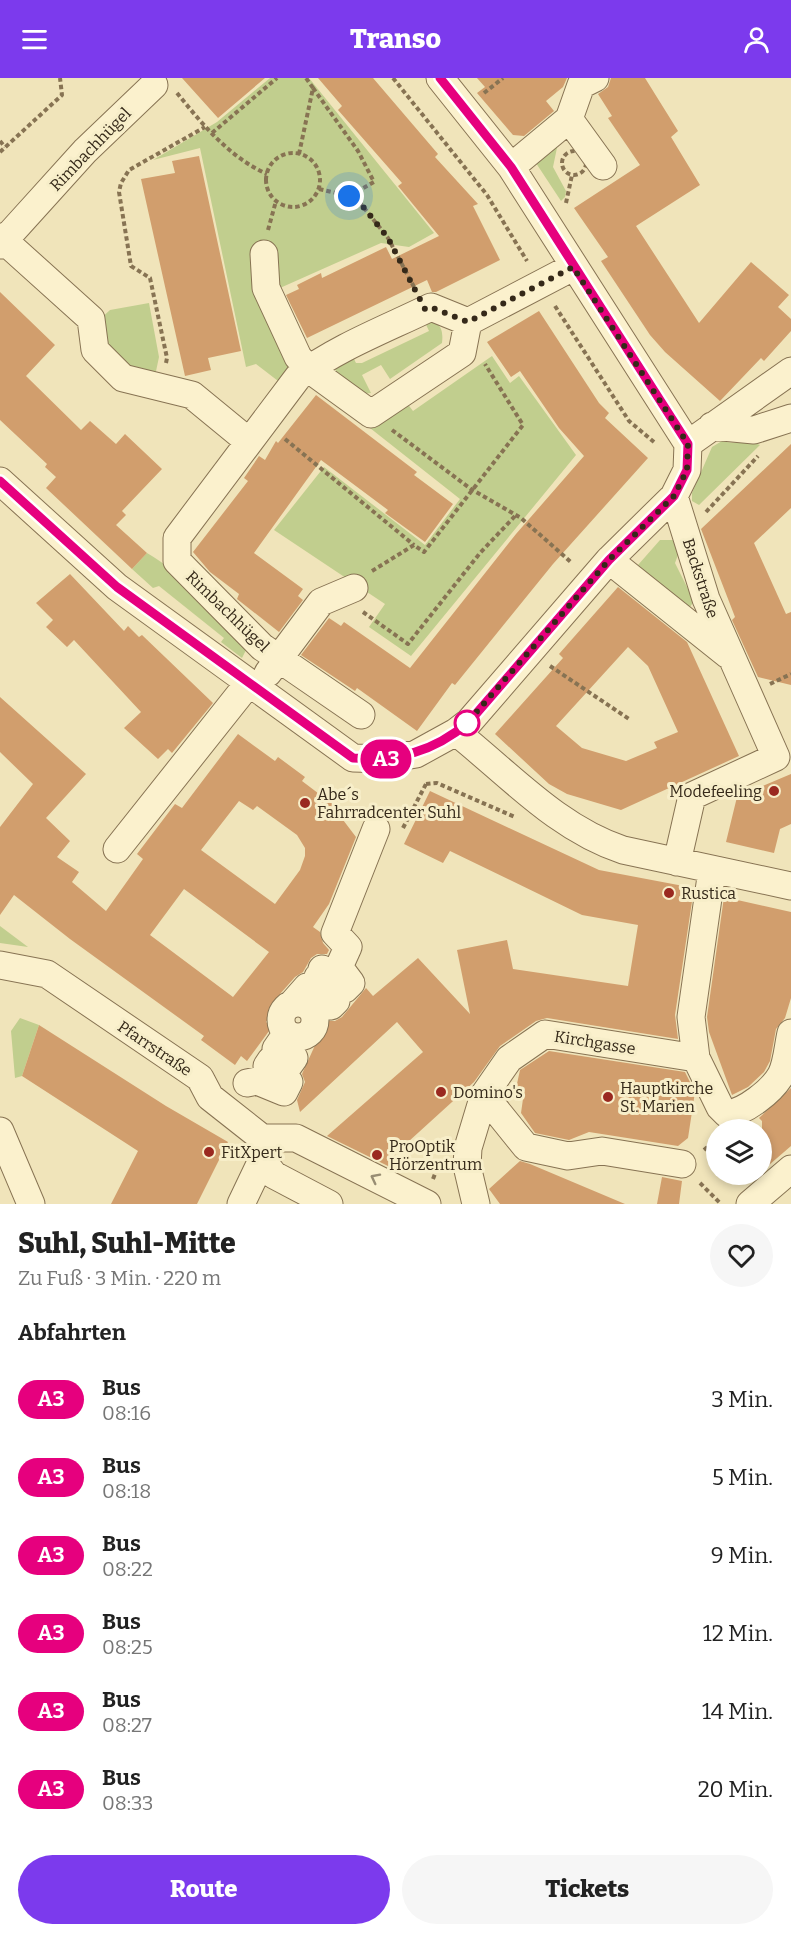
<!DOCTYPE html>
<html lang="de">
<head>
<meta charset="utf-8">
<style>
	body { margin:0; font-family:Bitter,serif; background:#f6f6f6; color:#222; height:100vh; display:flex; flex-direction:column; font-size:22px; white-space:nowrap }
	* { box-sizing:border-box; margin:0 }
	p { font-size:20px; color:#767676 }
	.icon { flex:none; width:33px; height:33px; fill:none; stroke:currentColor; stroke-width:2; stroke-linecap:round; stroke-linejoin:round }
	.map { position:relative; height:1126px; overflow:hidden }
	.panel { display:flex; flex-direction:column; background:#fff; flex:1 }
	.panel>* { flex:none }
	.badge { padding:0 12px; border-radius:20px; font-size:21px; line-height:39px }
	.controls { position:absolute; left:706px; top:1041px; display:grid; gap:12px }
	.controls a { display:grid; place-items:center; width:66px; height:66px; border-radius:50%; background:#fff; box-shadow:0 3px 9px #0003; font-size:30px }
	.you { position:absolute; width:30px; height:30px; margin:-15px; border:4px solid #fff; border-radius:50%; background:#1a73e8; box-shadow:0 0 0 9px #1a73e833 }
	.map>.badge { position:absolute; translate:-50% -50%; box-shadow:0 0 0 3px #fff }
	h2 { padding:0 18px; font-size:22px; line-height:54px }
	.round { display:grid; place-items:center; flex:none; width:63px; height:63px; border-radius:32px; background:#f6f6f6 }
	.summary { display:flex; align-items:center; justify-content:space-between; height:102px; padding:0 18px }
	h1 { font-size:28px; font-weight:800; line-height:45px }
	.action { display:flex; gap:12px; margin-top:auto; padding:12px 18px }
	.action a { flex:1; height:69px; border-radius:36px; background:#7c3aed; color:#fff; font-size:24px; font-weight:800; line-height:69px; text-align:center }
	.action a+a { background:#f6f6f6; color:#222 }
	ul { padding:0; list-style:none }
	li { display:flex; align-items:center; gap:18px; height:78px; padding:0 18px }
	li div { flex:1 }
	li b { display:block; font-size:22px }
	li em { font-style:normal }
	li .badge { min-width:66px; font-weight:700; text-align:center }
	header { display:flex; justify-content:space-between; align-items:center; height:78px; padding:0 18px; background:#7c3aed; color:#fff; font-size:27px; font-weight:800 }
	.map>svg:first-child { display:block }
	.green { fill:#c1ce8e }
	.building { fill:#d19e6d; fill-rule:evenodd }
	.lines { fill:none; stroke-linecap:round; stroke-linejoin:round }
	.minor-casing { stroke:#877353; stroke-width:29 }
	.path { stroke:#877353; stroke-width:4; stroke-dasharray:4.5 3; stroke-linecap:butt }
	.minor { stroke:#fbf1cd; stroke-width:27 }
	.oneway { stroke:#988d73 }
	.line-casing { stroke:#fff; stroke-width:14 }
	.line { stroke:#e6007e; stroke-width:9 }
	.walk { stroke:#352919; stroke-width:6; stroke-dasharray:0 10.8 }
	.stop-dot { fill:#fff; stroke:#e6007e; stroke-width:3 }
	.poi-dot { fill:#9a2920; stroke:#f7eec9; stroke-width:2 }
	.labels { text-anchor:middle; stroke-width:6; stroke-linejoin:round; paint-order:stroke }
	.street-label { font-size:16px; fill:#352919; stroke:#f7eec9 }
	.poi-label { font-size:16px; fill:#352919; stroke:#f7eec9; text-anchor:start }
</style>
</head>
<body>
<header><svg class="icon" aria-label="menu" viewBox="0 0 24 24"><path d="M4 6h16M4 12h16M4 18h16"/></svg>Transo<svg class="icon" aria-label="person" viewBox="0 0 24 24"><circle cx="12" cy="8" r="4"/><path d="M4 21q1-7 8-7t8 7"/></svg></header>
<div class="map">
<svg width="791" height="1126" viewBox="0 0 791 1126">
	<rect width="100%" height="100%" fill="#f0e4ba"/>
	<!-- green -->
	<path class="green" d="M270,0h39l125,155 -25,14 -28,-4 -119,53 33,73 -13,15 -26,-20 -10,3 -46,-219 -47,12 64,-38z
		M558,65l-5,24 13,24 -1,6 -4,4 -29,-44z
		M149,225l10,54 -4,19 -36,-10 -18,-18 -3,-27 12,-11z
		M422,238c16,7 22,9 20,27l-52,36 -9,-14 -19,10 9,18 -8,1 -27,-19 -1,-12 14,-14 7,14h6l67,-32z
		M492,278l18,27 9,-7 57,79 -165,201 -42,-29 16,-23 -111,-74 50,-63 101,78 35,-46 -90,-71 33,-30 10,13z
		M722,363c13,4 27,-2 38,4l-61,60 -7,-4v-8l20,-46z
		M660,462h13l5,15 -3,8 19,38 -6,9 -50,-45z
		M147,475c32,18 79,63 101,93l-6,12 -21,-16 3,-4 -65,-52 -6,2 -21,-19z
		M0,848l28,21 -28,-4z
		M20,940l19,7 -17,51 -7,2 -4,-47z"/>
	<!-- building -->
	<path class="building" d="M182,0h83l-47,40z
		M318,0h55l65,76 -3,3 43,47 -5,2 27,54 -64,32h-4l-5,-12 -120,58 -21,-43 13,-6 -2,-4 24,-12 1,5 64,-31 6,12 47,-23 -41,-50 4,-3 -64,-73 4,-4z
		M477,0h90l-4,9 -17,14 8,10 -30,25 -11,-1 -36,-42 8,-6z
		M611,0h34l33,53 -7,6 29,48 -64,41 63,97 52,-61 38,33 -11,12 13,12v12l-27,30 -3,-3 -41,43 -55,-49 -15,-17 -49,-74 7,-4 -34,-49 66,-43 -32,-47 4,-2 -14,-22 10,-7z
		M199,78l42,195 -33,7 3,12 -26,6 -44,-197 34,-6 -3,-12z
		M0,214l55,53 -29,31 55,54 9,-9 26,23 9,-10 37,35 -40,42 4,4 -10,10 31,28 -15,16 -86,-81 10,-11 -11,-10 2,-3 -47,-44z
		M539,233l60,92 10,10 -4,5 43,40 -95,106 -98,121 -3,-2 -35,48 -60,-43 -2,3 -54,-36 28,-37 12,8 3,-4 66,46 106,-134 68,-78 -25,-28 -39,-57 -9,6 -24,-35z
		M316,317l101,77 -3,3 39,29 -28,38 -40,-29 3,-3 -67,-50 -67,93 49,36 -5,7 5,4 -24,32 -42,-33 2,-5 -29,-22 -17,-20 55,-71 -4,-3 15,-22 6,4 11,-19 2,2z
		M791,366v64l-37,35 32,71 5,-2v73l-33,-8 -26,-57 3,-3 -34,-88z
		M70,496l54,57 4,-5 11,11 3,-2 71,68 -41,50 -4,-4 -10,10 -34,-31 17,-16 -67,-72 -7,7 -21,-20 7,-7 -17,-17z
		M618,509l69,55 52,114 -118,54 -54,-16 -18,-10 -54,-50 68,-76 -4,-4zM628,569l20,19 30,66 -24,10 3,6 -31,13 -44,-13 -26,-22z
		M0,619l86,77 -40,44 24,23 -13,16 22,15 -7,10 34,29 37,-52 -6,-5 38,-50 7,4 56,-74 37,27 3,-4 27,20 -3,4 37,28 -2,3 19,25 -27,67 -16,23 7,5 3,11 6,7 -2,4h-10l-6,4 -8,14 -8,5 -15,17 -3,14 -11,14 6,5 -25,34 -6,-5 -6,9 -34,-25 3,-4 -134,-97 -56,-44 -14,20v-88l33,-43 -33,-32zM239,723l14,9 4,-4 40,29 8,13v8l-5,14 -25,34 -74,-54zM184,811l85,63 -36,45 -83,-62z
		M791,696v50l-11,5 -6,24 -48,-11 11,-45z
		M430,713l169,79 95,18 -19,127 3,24 -131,-21 -11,3 -36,25 -26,36 -77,70 -7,15 -63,-31 96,-84 -26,-30 -97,90 -3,-12 8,-18 -3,-8 24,-53h9l7,-4 24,-29 7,8 45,-38 52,56 -13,-64 50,-10 6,29 115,17 10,-61 -56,-10 -132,-64 -7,12 -39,-19z
		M724,819l67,15v86l-6,20 -9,11 -6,32 -6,11 -16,15 -16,8 -23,-63 -2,-15z
		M39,947l127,81 62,36 -31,62h-86l27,-53 -116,-75z
		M549,973l136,21 10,20 -7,46 -10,8 -89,-14 -20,8 -34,-7 -14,-20 2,-14 -8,-6 5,-23z
		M791,1010v58l-29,25v-50l-3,-3z
		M520,1083l10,3 95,40h-125l-11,-15z
		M662,1099l20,4 -3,23h-22z"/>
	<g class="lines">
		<!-- minor casing -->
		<g class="minor-casing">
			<path id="minor" d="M440,0l71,89 177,277
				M569,41l12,-34 14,-7
				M511,89l58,-48 34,47
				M0,159l91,82 4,31 28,28 69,17 56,46
				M0,167l85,-94 69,-66
				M264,176l2,34 32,69 11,12 62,45 91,-61 6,-31
				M712,348l42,4 37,-12
				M688,366l103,-73
				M0,403l117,106 236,171 34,1 29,-5 40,-22 13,-10 140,-162 65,-64 13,-26 1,-26
				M674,418l32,103 70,158 -84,39 -15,66
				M609,482l119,95
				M268,595l53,-71 33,-14
				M361,637l-99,-68 -85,-86v-23l121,-161c40,-30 88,-48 133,-70l37,15 105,-55
				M456,654c54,43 101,96 167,118l168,36
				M117,771l131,-165
				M0,887l47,9 153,104 10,19 52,41h34l131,66
				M322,891l23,20 6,-6 -12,-16 9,-20 -13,-14 41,-104
				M281 942a17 17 0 1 1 34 0a17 17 0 1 1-34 0Z
				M292,926l15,-17 24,19 5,-5 -18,-24
				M696,980l-5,-41 21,-147
				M247,1005l10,-2 27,11 5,-10 -22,-16 4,-6 18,5 5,-7 -18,-9 11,-16
				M484,1017l42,52 42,9 34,-5 80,13
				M0,1053l31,73
				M262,1060v22l12,15 55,29
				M241,1126l21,-44
				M476,1126l-9,-38 1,-18 16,-53 25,-36 36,-25 151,24 24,49 7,7c18,-2 45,-23 54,-39 6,-11 7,-29 10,-42
				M750,1126l41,-35"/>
		</g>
		<!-- path -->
		<path class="path" d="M393,0l94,117 40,66
			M313,10l45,63 16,31 -21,12
			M177,15c26,32 52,64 90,81
			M484,15l19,-15
			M212,55l65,-55
			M0,63l5,6
			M562 85a12 12 0 1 1 24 0a12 12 0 1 1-24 0Z
			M0,74l62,-57 -2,-17
			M266 102a27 27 0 1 1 54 0a27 27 0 1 1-54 0Z
			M299,76l14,-66 -7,-10
			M319,111l30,7 4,-2 35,44 26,49
			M566,125l6,-28
			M268,152l8,-29
			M555,228l74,115 25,21
			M166,285l1,-5 -17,-80 -19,-12 -12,-74 2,-9 8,-13 76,-43
			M392,352l79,59 50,29 51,45
			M285,361l129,106
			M706,434l52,-56
			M372,493l42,-26 10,7 99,-127 -38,-61
			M363,534l45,32 72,-91 36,-38
			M550,588l79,53
			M770,606l21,-10
			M426,706l11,-1 78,34
			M403,750l23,-44
			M704,1072l13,-11
			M433,1101l6,-15
			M700,1105l21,21"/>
		<!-- minor -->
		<use href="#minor" class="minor"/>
	</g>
	<!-- one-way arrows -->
	<defs><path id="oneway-chevron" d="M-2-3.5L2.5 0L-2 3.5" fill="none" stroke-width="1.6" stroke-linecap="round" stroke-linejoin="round" transform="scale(1.5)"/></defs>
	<use class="oneway" href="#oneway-chevron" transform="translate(375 1100) rotate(-153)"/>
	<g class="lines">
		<!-- line casing -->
		<g class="line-casing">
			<path id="line" d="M0,403l117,106 236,171c46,2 79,-5 116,-36l140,-162 65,-64 13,-26 1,-26 -177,-277 -71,-89"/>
		</g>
		<!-- line -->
		<use href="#line" class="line"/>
		<!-- walk -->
		<path class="walk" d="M349,118l4,-2 35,44 37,71 5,-2 38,15 105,-55 115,177 -1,26 -13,26 -65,64 -142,163"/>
	</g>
	<!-- markers -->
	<circle class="stop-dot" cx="467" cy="645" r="12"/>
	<g class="poi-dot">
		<circle cx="774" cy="713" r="6"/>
		<circle cx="305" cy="725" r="6"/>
		<circle cx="669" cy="815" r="6"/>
		<circle cx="441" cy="1014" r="6"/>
		<circle cx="608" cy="1019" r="6"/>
		<circle cx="209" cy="1074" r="6"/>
		<circle cx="377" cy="1077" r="6"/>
	</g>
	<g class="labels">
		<!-- street labels -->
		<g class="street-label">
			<text transform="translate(90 71) rotate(-46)" y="6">Rimbachhügel</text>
			<text transform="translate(701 500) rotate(72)" y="6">Backstraße</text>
			<text transform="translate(228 533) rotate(44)" y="6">Rimbachhügel</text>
			<text transform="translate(595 964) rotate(9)" y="6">Kirchgasse</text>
			<text transform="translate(155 970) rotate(34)" y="6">Pfarrstraße</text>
		</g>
		<!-- poi labels -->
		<g class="poi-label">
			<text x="762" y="719" text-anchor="end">Modefeeling</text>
			<text x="317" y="722">Abe´s<tspan x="317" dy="18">Fahrradcenter Suhl</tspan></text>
			<text x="681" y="821">Rustica</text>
			<text x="620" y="1016">Hauptkirche<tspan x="620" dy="18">St. Marien</tspan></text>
			<text x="453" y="1020">Domino's</text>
			<text x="389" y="1074">ProOptik<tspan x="389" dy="18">Hörzentrum</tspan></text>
			<text x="221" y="1080">FitXpert</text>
		</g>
	</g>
</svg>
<div class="controls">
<a><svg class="icon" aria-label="layers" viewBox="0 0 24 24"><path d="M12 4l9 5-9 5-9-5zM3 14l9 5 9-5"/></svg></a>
</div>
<div class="you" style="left:349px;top:118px"></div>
<b class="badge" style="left:386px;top:681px;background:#e6007e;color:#fff">A3</b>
</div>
<section class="panel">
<div class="summary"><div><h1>Suhl, Suhl-Mitte</h1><p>Zu Fuß · 3 Min. · 220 m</p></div><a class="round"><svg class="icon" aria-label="heart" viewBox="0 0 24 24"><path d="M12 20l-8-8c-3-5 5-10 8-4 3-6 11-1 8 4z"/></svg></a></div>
<h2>Abfahrten</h2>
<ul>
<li><span class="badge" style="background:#e6007e;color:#fff">A3</span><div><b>Bus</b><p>08:16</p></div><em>3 Min.</em></li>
<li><span class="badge" style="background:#e6007e;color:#fff">A3</span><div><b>Bus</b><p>08:18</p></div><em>5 Min.</em></li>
<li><span class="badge" style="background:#e6007e;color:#fff">A3</span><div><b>Bus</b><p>08:22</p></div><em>9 Min.</em></li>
<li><span class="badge" style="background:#e6007e;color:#fff">A3</span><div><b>Bus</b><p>08:25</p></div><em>12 Min.</em></li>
<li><span class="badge" style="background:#e6007e;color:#fff">A3</span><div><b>Bus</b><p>08:27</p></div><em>14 Min.</em></li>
<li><span class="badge" style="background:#e6007e;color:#fff">A3</span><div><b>Bus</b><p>08:33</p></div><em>20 Min.</em></li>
</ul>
<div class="action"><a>Route</a><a>Tickets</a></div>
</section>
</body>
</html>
